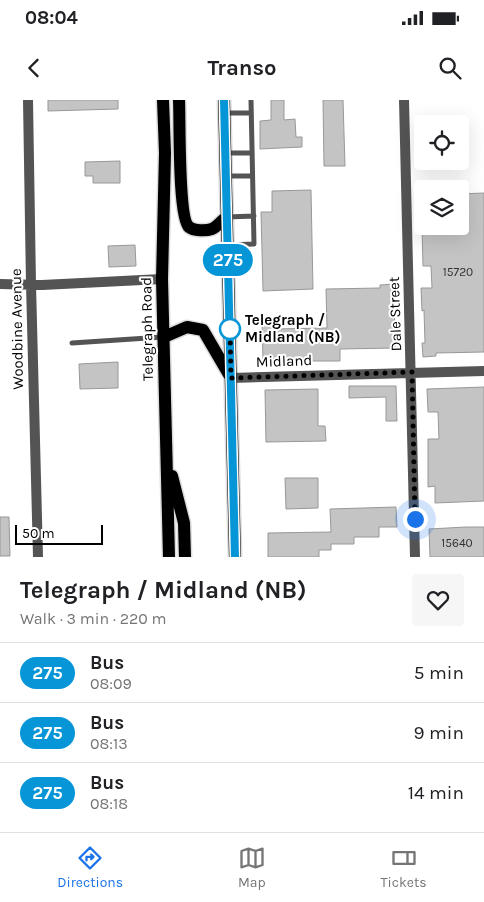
<!DOCTYPE html>
<html lang="en">
<head>
<meta charset="utf-8">
<style>
	body { margin:0; font-family:Karla,sans-serif; background:#f6f6f6; color:#202124; height:100vh; display:flex; flex-direction:column; font-size:19px; white-space:nowrap }
	* { box-sizing:border-box; margin:0 }
	p { font-size:16px; color:#757577 }
	.icon { flex:none; width:28px; height:28px; fill:none; stroke:currentColor; stroke-width:2; stroke-linecap:round; stroke-linejoin:round }
	.map { position:relative; height:457px; overflow:hidden }
	.panel { display:flex; flex-direction:column; background:#fff; flex:1 }
	.panel>* { flex:none }
	.badge { padding:0 10px; border-radius:16px; font-size:18px; line-height:32px }
	.controls { position:absolute; left:414px; top:15px; display:grid; gap:10px }
	.controls a { display:grid; place-items:center; width:55px; height:55px; border-radius:5px; background:#fff; box-shadow:0 5px 20px #0002; font-size:25px }
	.scale { position:absolute; left:15px; bottom:12px; width:88px; box-sizing:border-box; padding-left:5px; border:2px solid #000; border-top:0; font-size:14px; line-height:18px; white-space:nowrap; color:#000; -webkit-text-stroke:4px #fff; paint-order:stroke }
	.you { position:absolute; width:25px; height:25px; margin:-12px; border:4px solid #fff; border-radius:50%; background:#1a73e8; box-shadow:0 0 0 8px #1a73e833 }
	.map>.badge { position:absolute; translate:-50% -50%; box-shadow:0 0 0 2px #fff }
	.round { display:grid; place-items:center; flex:none; width:52px; height:52px; border-radius:5px; background:#f6f6f6 }
	.summary { display:flex; align-items:center; justify-content:space-between; height:85px; padding:0 20px }
	h1 { font-size:24px; font-weight:700; line-height:38px }
	ul { padding:0; list-style:none }
	li { display:flex; align-items:center; gap:15px; height:60px; padding:0 20px; border-top:1px solid #e0e0e0 }
	li div { flex:1 }
	li b { display:block; font-size:19px }
	li em { font-style:normal }
	li .badge { min-width:55px; font-weight:700; text-align:center }
	.status { display:flex; justify-content:space-between; align-items:center; height:35px; padding:0 25px; background:#fff; direction:ltr }
	.status svg { height:14px; fill:currentColor }
	header { display:flex; justify-content:space-between; align-items:center; height:65px; padding:0 20px; background:#fff; font-size:22px; font-weight:700 }
	.menu { display:flex; justify-content:space-around; align-items:center; height:70px; border-top:1px solid #e0e0e0; background:#fff; font-size:14px; color:#757577 }
	.menu a { display:grid; justify-items:center; gap:2px }
	.menu .selected { color:#1a73e8 }
	.map>svg:first-child { display:block }
	.building { fill:#c4c4c4; stroke:#989898 }
	.lines { fill:none; stroke-linecap:round; stroke-linejoin:round }
	.primary-casing { stroke:#dbdbdb; stroke-width:15 }
	.service { stroke:#545454; stroke-width:5 }
	.minor { stroke:#545454; stroke-width:10 }
	.primary { stroke:#000; stroke-width:12 }
	.line-casing { stroke:#fff; stroke-width:11 }
	.line { stroke:#0696d7; stroke-width:8 }
	.walk { stroke:#000; stroke-width:5; stroke-dasharray:0 9 }
	.stop-dot { fill:#fff; stroke:#0696d7; stroke-width:2.5 }
	.labels { text-anchor:middle; stroke-width:4; stroke-linejoin:round; paint-order:stroke }
	.number-label { font-size:12px; fill:#313131 }
	.street-label { font-size:15px; fill:#000; stroke:#fff }
	.stop-label { font-size:15px; font-weight:bold; fill:#000; stroke:#fff; text-anchor:start }
</style>
</head>
<body>
<div class="status"><b>08:04</b><svg viewBox="0 0 49 12"><path d="M0 12V9h3v3zM5 12V6h3v6zM10 12V3h3v9zM15 12V0h3v12zM26 1h20v11H26zM47 4h2v5h-2z"/></svg></div>
<header><svg class="icon" aria-label="back" viewBox="0 0 24 24"><path d="M15 5l-7 7 7 7"/></svg>Transo<svg class="icon" aria-label="search" viewBox="0 0 24 24"><circle cx="10" cy="10" r="6"/><path d="M15 15l6 6"/></svg></header>
<div class="map">
<svg width="484" height="457" viewBox="0 0 484 457">
	<rect width="100%" height="100%" fill="#fff"/>
	<!-- building -->
	<path class="building" d="M48,0h70v9l-70,2z
		M271,0h13v20l11,-1 1,18h6v10l-42,2v-28l11,-1z
		M323,0h20l2,66h-21z
		M120,61v22h-27v-7h-8v-14z
		M311,90l2,99 -50,2 -2,-79h11v-21z
		M484,93v159l-48,1v3l-13,1 -1,-14h3l-1,-33 -2,1 -1,-23h11l-1,-22h-8l-1,-40h38v-32z
		M135,145l1,21 -27,1 -1,-21z
		M394,184l1,64 -55,1v12h-77l-1,-41h11v9l54,-1 -1,-39 54,-1v-3z
		M118,262v26l-38,1 -1,-25z
		M349,286h47l1,35h-11v-24l-37,1z
		M484,287v114l-49,2v-17l-7,1v-48h11l-1,-27h-10l-1,-23z
		M318,289v37h7l1,15 -60,1 -1,-52z
		M285,378h33v30l-32,1z
		M396,407l1,20h-18v10h-25v7h-23v6h-12v7h-51v-24l63,-1 -1,-23z
		M0,417h9l1,39h-10z
		M466,427h18v30h-54l-1,-28z"/>
	<g class="lines">
		<!-- primary casing -->
		<g class="primary-casing">
			<path id="primary" d="M163,0l2,53 -3,126 7,278
				M179,0c1,19 -1,118 10,127 5,4 17,4 23,2 5,-2 10,-9 15,-12
				M224,0l11,457
				M164,237l23,-10 16,3 28,48
				M172,376l12,47 1,34"/>
		</g>
		<!-- service -->
		<path class="service" d="M225,13h26
			M225,53h27
			M226,76h26
			M227,117l27,-1
			M228,145l26,-1 -3,-144
			M72,243l91,-6"/>
		<!-- minor -->
		<path class="minor" d="M28,0l3,184 7,273
			M404,0l11,457
			M0,184l42,1 120,-6
			M231,278l253,-7"/>
		<!-- primary -->
		<use href="#primary" class="primary"/>
	</g>
	<g class="lines">
		<!-- line casing -->
		<g class="line-casing">
			<path id="line" d="M224,0l11,457"/>
		</g>
		<!-- line -->
		<use href="#line" class="line"/>
		<!-- walk -->
		<path class="walk" d="M230,229v-2l1,51 181,-6 3,147"/>
	</g>
	<!-- markers -->
	<circle class="stop-dot" cx="230" cy="229" r="10"/>
	<g class="labels">
		<!-- number labels -->
		<g class="number-label">
			<text x="458" y="176">15720</text>
			<text x="457" y="447">15640</text>
		</g>
		<!-- street labels -->
		<g class="street-label">
			<text transform="translate(395 214) rotate(-92)" y="5">Dale Street</text>
			<text transform="translate(17 229) rotate(-91)" y="5">Woodbine Avenue</text>
			<text transform="translate(147 229) rotate(-91)" y="5">Telegraph Road</text>
			<text transform="translate(284 261) rotate(-2)" y="5">Midland</text>
		</g>
		<!-- stop labels -->
		<g class="stop-label">
			<text x="245" y="225">Telegraph /<tspan x="245" dy="17">Midland (NB)</tspan></text>
		</g>
	</g>
</svg>
<div class="controls">
<a><svg class="icon" aria-label="locate" viewBox="0 0 24 24"><circle cx="12" cy="12" r="6"/><path d="M12 2v4M12 18v4M2 12h4M18 12h4"/></svg></a>
<a><svg class="icon" aria-label="layers" viewBox="0 0 24 24"><path d="M12 4l9 5-9 5-9-5zM3 14l9 5 9-5"/></svg></a>
</div>
<div class="scale">50 m</div>
<div class="you" style="left:415px;top:419px"></div>
<b class="badge" style="left:228px;top:160px;background:#0696d7;color:#fff">275</b>
</div>
<section class="panel">
<div class="summary"><div><h1>Telegraph / Midland (NB)</h1><p>Walk · 3 min · 220 m</p></div><a class="round"><svg class="icon" aria-label="heart" viewBox="0 0 24 24"><path d="M12 20l-8-8c-3-5 5-10 8-4 3-6 11-1 8 4z"/></svg></a></div>
<ul>
<li><span class="badge" style="background:#0696d7;color:#fff">275</span><div><b>Bus</b><p>08:09</p></div><em>5 min</em></li>
<li><span class="badge" style="background:#0696d7;color:#fff">275</span><div><b>Bus</b><p>08:13</p></div><em>9 min</em></li>
<li><span class="badge" style="background:#0696d7;color:#fff">275</span><div><b>Bus</b><p>08:18</p></div><em>14 min</em></li>
</ul>
</section>
<nav class="menu">
<a class="selected"><svg class="icon" aria-label="directions" viewBox="0 0 24 24"><path d="M12 3l9 9-9 9-9-9zM9 14v-3h6M13 9l2 2-2 2"/></svg>Directions</a>
<a><svg class="icon" aria-label="map" viewBox="0 0 24 24"><path d="M3 6l6-2 6 2 6-2v14l-6 2-6-2-6 2zM9 4v14M15 6v14"/></svg>Map</a>
<a><svg class="icon" aria-label="tickets" viewBox="0 0 24 24"><path d="M3 7h18v10H3zM15 7v10"/></svg>Tickets</a>
</nav>
</body>
</html>
